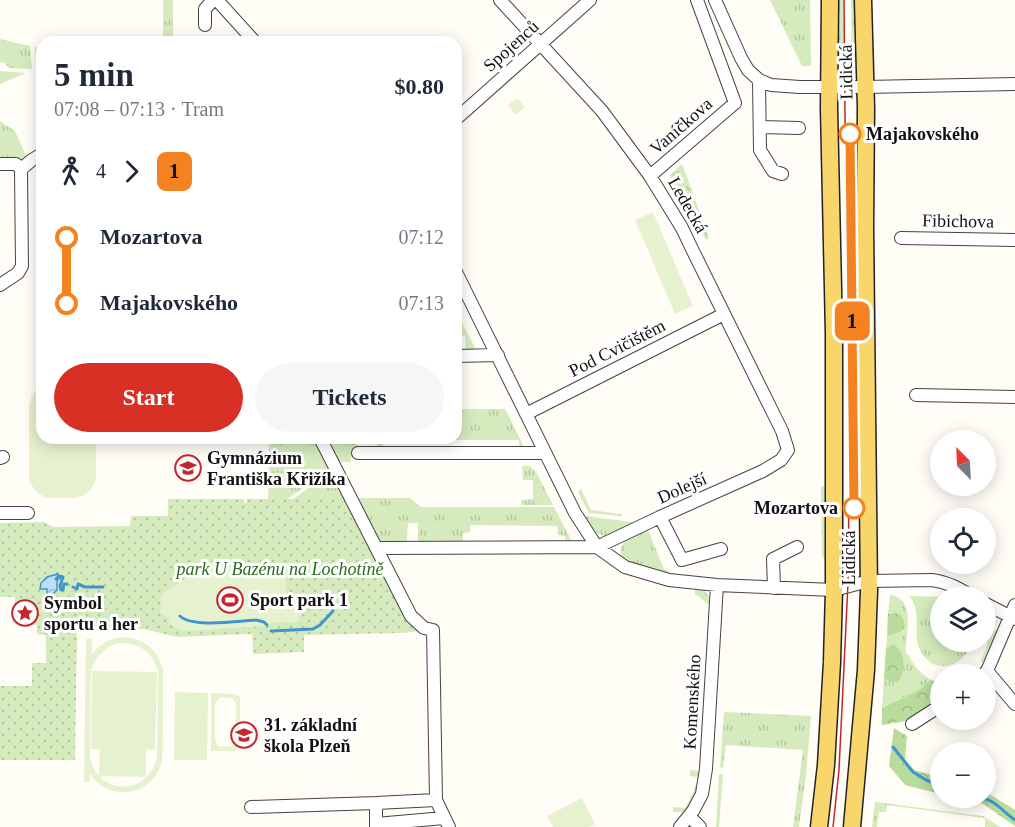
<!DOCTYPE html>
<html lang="en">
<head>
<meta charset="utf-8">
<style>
	body { margin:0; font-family:Georgia,serif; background:#f6f6f7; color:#1f2937; height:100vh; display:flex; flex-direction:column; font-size:22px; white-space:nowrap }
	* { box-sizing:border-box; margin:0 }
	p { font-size:20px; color:#747a83 }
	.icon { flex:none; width:33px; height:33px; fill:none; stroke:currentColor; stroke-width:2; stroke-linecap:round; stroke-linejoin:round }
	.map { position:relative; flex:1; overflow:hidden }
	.drawer { position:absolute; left:36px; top:36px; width:426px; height:408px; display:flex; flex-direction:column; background:#fff; border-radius:18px; box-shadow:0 3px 15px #0003 }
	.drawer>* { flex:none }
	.badge { padding:0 12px; border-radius:9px; font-size:21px; line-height:39px }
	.needle { width:39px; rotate:336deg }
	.fabs { position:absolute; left:930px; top:430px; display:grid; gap:12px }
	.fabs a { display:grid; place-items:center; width:66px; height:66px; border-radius:50%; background:#fff; box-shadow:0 3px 15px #0003; font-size:30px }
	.map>.badge { position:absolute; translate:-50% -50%; box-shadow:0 0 0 3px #fff }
	.legs { display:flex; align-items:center; gap:9px; height:66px; padding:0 18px; font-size:20px }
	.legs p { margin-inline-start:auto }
	.summary { display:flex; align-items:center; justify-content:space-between; height:102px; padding:0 18px }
	h1 { font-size:33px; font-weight:800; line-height:45px }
	.action { display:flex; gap:12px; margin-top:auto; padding:12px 18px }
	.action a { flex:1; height:69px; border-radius:36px; background:#d93025; color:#fff; font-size:24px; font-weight:800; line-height:69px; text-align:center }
	.action a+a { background:#f6f6f7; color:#1f2937 }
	ul { padding:0 18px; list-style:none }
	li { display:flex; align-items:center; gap:21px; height:66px; font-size:22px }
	li i { display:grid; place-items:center; width:9px; height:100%; margin:0 8px; background:currentColor }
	li i::after { content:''; width:15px; height:15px; margin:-8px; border:4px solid; border-radius:50%; background:#fff }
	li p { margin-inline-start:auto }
	li:first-child i { background:linear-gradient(#0000 50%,currentColor 0) }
	li:last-child i { background:linear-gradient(currentColor 50%,#0000 0) }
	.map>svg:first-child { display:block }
	.grass { fill:url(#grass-tufts) }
	.forest { fill:url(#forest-crowns) }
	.park { fill:url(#park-dots) }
	.pitch { fill:#e6f2cf; fill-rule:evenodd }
	.water { fill:url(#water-waves); stroke:#3f96cf; stroke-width:1.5 }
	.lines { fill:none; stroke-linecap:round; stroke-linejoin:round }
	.stream { stroke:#3f96cf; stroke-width:3 }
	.minor-casing { stroke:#444; stroke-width:14 }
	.major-casing { stroke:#222; stroke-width:19 }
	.minor { stroke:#fff; stroke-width:12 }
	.major { stroke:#f9d66b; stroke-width:16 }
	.tram { stroke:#c4262e; stroke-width:1.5 }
	.line-1-casing { stroke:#fff; stroke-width:14 }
	.line-1 { stroke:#f58220; stroke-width:9 }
	.stop-1-dot { fill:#fff; stroke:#f58220; stroke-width:3 }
	.labels { text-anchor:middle; stroke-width:6; stroke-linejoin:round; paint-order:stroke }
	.street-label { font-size:18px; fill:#111; stroke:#fff }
	.stop-label { font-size:18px; font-weight:bold; fill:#111; stroke:#fff; text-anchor:start }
	.poi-label { font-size:18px; font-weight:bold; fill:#111; stroke:#fff; text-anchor:start }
	.park-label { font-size:18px; font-style:italic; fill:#2f6b1f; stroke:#fff }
</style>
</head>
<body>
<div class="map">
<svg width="1015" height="827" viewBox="0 0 1015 827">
	<defs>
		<pattern id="grass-tufts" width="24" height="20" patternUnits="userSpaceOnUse" patternTransform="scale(1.5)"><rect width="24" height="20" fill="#d5ebbd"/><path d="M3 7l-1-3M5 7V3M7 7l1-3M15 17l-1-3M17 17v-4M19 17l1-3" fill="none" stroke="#b6c8a1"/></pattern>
		<pattern id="forest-crowns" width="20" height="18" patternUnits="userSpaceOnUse" patternTransform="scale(1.5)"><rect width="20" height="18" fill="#b9dc9c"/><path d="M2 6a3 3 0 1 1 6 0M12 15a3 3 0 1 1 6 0" fill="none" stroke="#9ebc85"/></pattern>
		<pattern id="park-dots" width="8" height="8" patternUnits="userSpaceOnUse" patternTransform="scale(1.5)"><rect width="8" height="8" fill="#d5ebbd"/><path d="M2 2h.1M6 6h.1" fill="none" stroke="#b6c8a1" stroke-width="1.8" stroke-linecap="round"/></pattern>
		<pattern id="water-waves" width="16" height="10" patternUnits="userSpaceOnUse" patternTransform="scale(1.5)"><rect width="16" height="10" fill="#b9e0f7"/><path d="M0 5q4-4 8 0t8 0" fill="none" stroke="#9ebfd3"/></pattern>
	</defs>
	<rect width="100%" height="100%" fill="#fffdf5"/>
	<!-- grass -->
	<path class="grass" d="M163,0h10v42h-10z
		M770,0h40l1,66h-9z
		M837,0h6l1,61h-7z
		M851,0h7l2,61 -8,1z
		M0,39l30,7 2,23 -23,-1 -4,-5 -5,-1z
		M35,47h7v23h-4l-2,-4z
		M0,71l26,2 -26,11z
		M0,121l15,10 12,27h-27z
		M680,165l3,1 26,72 -3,2 -15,-30 -21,-34z
		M456,311l19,37 -9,2 -1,-14 -5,-1v-6h-4z
		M456,409h49l19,38 -5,1v-8h-136l-1,8 -8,-4 -3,-6h85z
		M269,438h47l15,30 -63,45z
		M325,438h32v13l-6,1v10h-14z
		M522,466h8l6,6 17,33h-32v-5l12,-1v-19h-10z
		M332,471l19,37 -77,5z
		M821,486h6l-1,73h-2l-2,-4z
		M581,489l10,21 30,4v2l-32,-3 -11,-21z
		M355,498h55l11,9h133l18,35 -7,2v-8l-7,-1 -1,-9 -87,-1v7l-7,1v10h-45v-20h-10l-1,19h-30z
		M585,516l54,7c-28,13 -36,25 -54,-7z
		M648,530l16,39 5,3c-14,0 -39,-6 -48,-15 -4,-18 14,-21 27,-27z
		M695,587c9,2 15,7 16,18l-3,-1 -13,-10z
		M891,595c27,6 13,41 15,60l2,-1c6,12 11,19 23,26l-14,11 -35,17 2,-30 6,4 13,-12 -1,-6 -9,-20 -7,4 1,-12 14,-4 3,-4 -12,-15 -4,1 2,-18z
		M910,596l42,1h-12v45h32c-7,25 -39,35 -52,8 -6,-12 -2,-24 -4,-37 0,-6 -3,-11 -6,-17z
		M986,612l6,4 5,5 -3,9 3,1 -14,31h-3l7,-16z
		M725,712l86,4 -5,59 -7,52h-6l10,-77 -77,-5 -3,23 -3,-1 4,-54z
		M690,770l8,1c4,13 -5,30 -13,41h-12v-5l12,1 9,-17 4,-14 -8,-1z
		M723,774l-4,53h-3l3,-52z
		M875,802l108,14 17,11h-15v-9l-98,-13 -1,7h-7l-2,15h-5z"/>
	<!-- forest -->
	<path class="forest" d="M896,613l5,2c9,15 0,18 -14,21l1,-22z
		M893,644c13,7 13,27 5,38h-8l-6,-4 2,-30z
		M931,680l9,3v15l-34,23 -24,4v-17l35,-17z
		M894,728l13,8 -2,24 9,10 26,7v17l-35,-9 -16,-19z
		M986,792l29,18v16l-32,-22 -25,-6h28z"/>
	<!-- park -->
	<path class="park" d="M168,499h76v4h3v-4h104l60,117 22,14 -33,3 -96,2v17l-51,2 -1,-20 -75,3 -33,-8 -67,1 -2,130h-75v-74h32v-23h14v-28l-9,-1v-9l-22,-1v-27h-15v-74l44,-1 9,5 77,-1 1,-10h37z"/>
	<!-- pitch -->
	<path class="pitch" d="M517,98l8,9 -9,8 -8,-10z
		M653,212l40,94 -18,8 -40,-94z
		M42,387v51h54v42l-5,9 -8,7 -10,2h-27l-11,-7 -6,-11v-76l5,-12z
		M241,566l3,4 6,4 16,-1 20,2v22l2,1h9l4,4v13h-2v7h-25l-5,4 -88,5 -12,-8 1,-4 -10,-6 1,-18 41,-28z
		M124,637c21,2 34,13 39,33 0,21 0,43 0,64 -1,11 1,23 -3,33 -5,14 -19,25 -35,25 -15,1 -26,-6 -35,-18l-1,8h-5l2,-143h6v15c9,-11 18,-16 32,-17zM118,643c20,-1 34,8 40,28l-1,87c-10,39 -59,38 -67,-1l1,-87c5,-14 13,-22 27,-27z
		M92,671l65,1 -2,77 -9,1v27l-47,-1 1,-27h-9z
		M175,692l33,1 -1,67h-33z
		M211,693l24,1 5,3v46l-1,5 -5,3h-23zM221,697l11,1 4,5v39l-6,5 -12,-1 -3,-6v-36l2,-4z
		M582,798l13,26 -6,3h-36l-6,-11z"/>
	<!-- water -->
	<path class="water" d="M58,574l2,4 -3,3v9l-5,5h-5v-6h-7l1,-6 6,-6z"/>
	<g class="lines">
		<!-- stream -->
		<path class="stream" d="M56,579l3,-3 4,1 -3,9 1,4h2l1,-6h3
			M73,587l4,2 1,-5 7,3h18
			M180,616c12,12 58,5 76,4l8,2 3,3
			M271,631l42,-2 7,-4 13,-14
			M893,747l20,25 13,8 14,5
			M982,798c13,2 22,15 33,22"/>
		<!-- minor casing -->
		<g class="minor-casing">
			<path id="minor" d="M217,0l38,42
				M715,0l26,58 7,12 11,10 12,5 29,2h65l150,-3
				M205,25v-16l8,-9
				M759,80l1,70 13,21 9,3
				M456,119l134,-119
				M760,127l39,1
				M0,164h16l5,5
				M21,169l11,-9 10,-6
				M650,176l85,-73 -38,-103
				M901,238l114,2
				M456,272l119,241 22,34 28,20 44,13 48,5 117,5 35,-9 63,-1c16,2 28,9 41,17
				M0,285l18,-12 4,-7 -1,-97
				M456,356l42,-1
				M916,395l99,2
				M526,414l198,-100
				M320,438l91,178 13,12 9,2 3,170 13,27
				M358,453h187
				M0,458l3,-1
				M0,513h28
				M660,517l22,43 39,-11
				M376,548l221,-1 63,-30 103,-46 18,-11 7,-10 -6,-19 -90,-182 -10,-21 -32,-52 -48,-65 -102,-111
				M774,588l-1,-29 24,-12
				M986,604l29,15
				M987,671l28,33
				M983,675l4,-4 28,-66
				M912,724l28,-18
				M376,803l60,-3
				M251,807l125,-4v24
				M689,816l11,11
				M376,824l68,-6
				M680,827l13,-16 9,-17 4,-25 11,-184"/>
		</g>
		<!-- major casing -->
		<g class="major-casing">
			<path id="major" d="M819,827l7,-62 6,-103 2,-72v-256l-5,-226 1,-108
				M852,827l14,-157 3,-79 -4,-364 1,-119 -3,-108"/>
		</g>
		<!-- minor -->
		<use href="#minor" class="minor"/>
		<!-- major -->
		<use href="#major" class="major"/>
		<!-- tram -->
		<path class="tram" d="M833,827l6,-57 10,-208 -5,-562"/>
	</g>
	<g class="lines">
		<!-- line-1 casing -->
		<g class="line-1-casing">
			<path id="line-1" d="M850,134l4,374"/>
		</g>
		<!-- line-1 -->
		<use href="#line-1" class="line-1"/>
	</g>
	<!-- icons -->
	<defs>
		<g id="school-ring" transform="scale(1.35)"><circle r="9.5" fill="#fff" stroke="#c4262e" stroke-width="1.5"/><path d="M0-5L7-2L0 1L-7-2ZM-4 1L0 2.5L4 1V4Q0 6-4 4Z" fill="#c4262e"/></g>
		<g id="stadium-ring" transform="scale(1.35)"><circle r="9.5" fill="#fff" stroke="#c4262e" stroke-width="1.5"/><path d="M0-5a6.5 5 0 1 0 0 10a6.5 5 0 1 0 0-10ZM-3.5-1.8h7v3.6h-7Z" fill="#c4262e"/></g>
		<g id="sight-ring" transform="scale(1.35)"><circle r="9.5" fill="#fff" stroke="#c4262e" stroke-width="1.5"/><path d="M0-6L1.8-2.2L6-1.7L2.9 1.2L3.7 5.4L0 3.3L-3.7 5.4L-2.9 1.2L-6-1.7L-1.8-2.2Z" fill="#c4262e"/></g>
	</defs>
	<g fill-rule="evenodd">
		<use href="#school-ring" x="188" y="468"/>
		<use href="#stadium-ring" x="230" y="600"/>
		<use href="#sight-ring" x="25" y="613"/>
		<use href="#school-ring" x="244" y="735"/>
	</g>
	<!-- markers -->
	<g class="stop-1-dot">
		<circle cx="850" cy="134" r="10"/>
		<circle cx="854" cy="508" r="10"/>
	</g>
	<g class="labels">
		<!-- street labels -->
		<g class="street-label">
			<text transform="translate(511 46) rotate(-42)" y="6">Spojenců</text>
			<text transform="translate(846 72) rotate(-91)" y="6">Lidická</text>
			<text transform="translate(681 126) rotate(-41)" y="6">Vaníčkova</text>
			<text transform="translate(688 205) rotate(60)" y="6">Ledecká</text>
			<text transform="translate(958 221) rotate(1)" y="6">Fibichova</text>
			<text transform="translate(617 348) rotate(-27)" y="6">Pod Cvičištěm</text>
			<text transform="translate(682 488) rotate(-24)" y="6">Dolejší</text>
			<text transform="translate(849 558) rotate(-90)" y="6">Lidická</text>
			<text transform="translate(692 702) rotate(-87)" y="6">Komenského</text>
		</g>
		<!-- stop labels -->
		<g class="stop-label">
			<text x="866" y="140">Majakovského</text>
			<text x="838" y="514" text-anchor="end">Mozartova</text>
		</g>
		<!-- poi labels -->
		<g class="poi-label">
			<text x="207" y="464">Gymnázium<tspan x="207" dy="21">Františka Křižíka</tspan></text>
			<text x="250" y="606">Sport park 1</text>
			<text x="44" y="609">Symbol<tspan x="44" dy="21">sportu a her</tspan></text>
			<text x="264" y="731">31. základní<tspan x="264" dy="21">škola Plzeň</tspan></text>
		</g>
		<!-- park labels -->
		<g class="park-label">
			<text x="280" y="575">park U Bazénu na Lochotíně</text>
		</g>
	</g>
</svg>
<div class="fabs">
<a><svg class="needle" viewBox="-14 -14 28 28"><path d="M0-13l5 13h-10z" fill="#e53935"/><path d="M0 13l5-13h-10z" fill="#747a83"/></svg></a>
<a><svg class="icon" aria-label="locate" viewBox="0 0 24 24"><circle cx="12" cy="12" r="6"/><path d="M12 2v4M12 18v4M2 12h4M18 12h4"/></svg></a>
<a><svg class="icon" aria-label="layers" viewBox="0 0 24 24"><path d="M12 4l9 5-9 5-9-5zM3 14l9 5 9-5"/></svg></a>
<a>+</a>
<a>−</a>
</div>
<b class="badge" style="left:852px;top:321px;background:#f58220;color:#111">1</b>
<section class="drawer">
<div class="summary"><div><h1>5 min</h1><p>07:08 – 07:13 · Tram</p></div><b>$0.80</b></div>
<div class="legs"><svg class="icon" aria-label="walk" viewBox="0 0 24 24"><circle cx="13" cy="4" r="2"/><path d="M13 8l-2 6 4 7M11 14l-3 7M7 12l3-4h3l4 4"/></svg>4<svg class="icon" aria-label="forward" viewBox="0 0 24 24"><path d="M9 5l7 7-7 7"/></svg><b class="badge" style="background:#f58220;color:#111">1</b></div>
<ul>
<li><i style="color:#f58220"></i><b>Mozartova</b><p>07:12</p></li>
<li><i style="color:#f58220"></i><b>Majakovského</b><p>07:13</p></li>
</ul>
<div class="action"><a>Start</a><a>Tickets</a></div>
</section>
</div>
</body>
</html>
